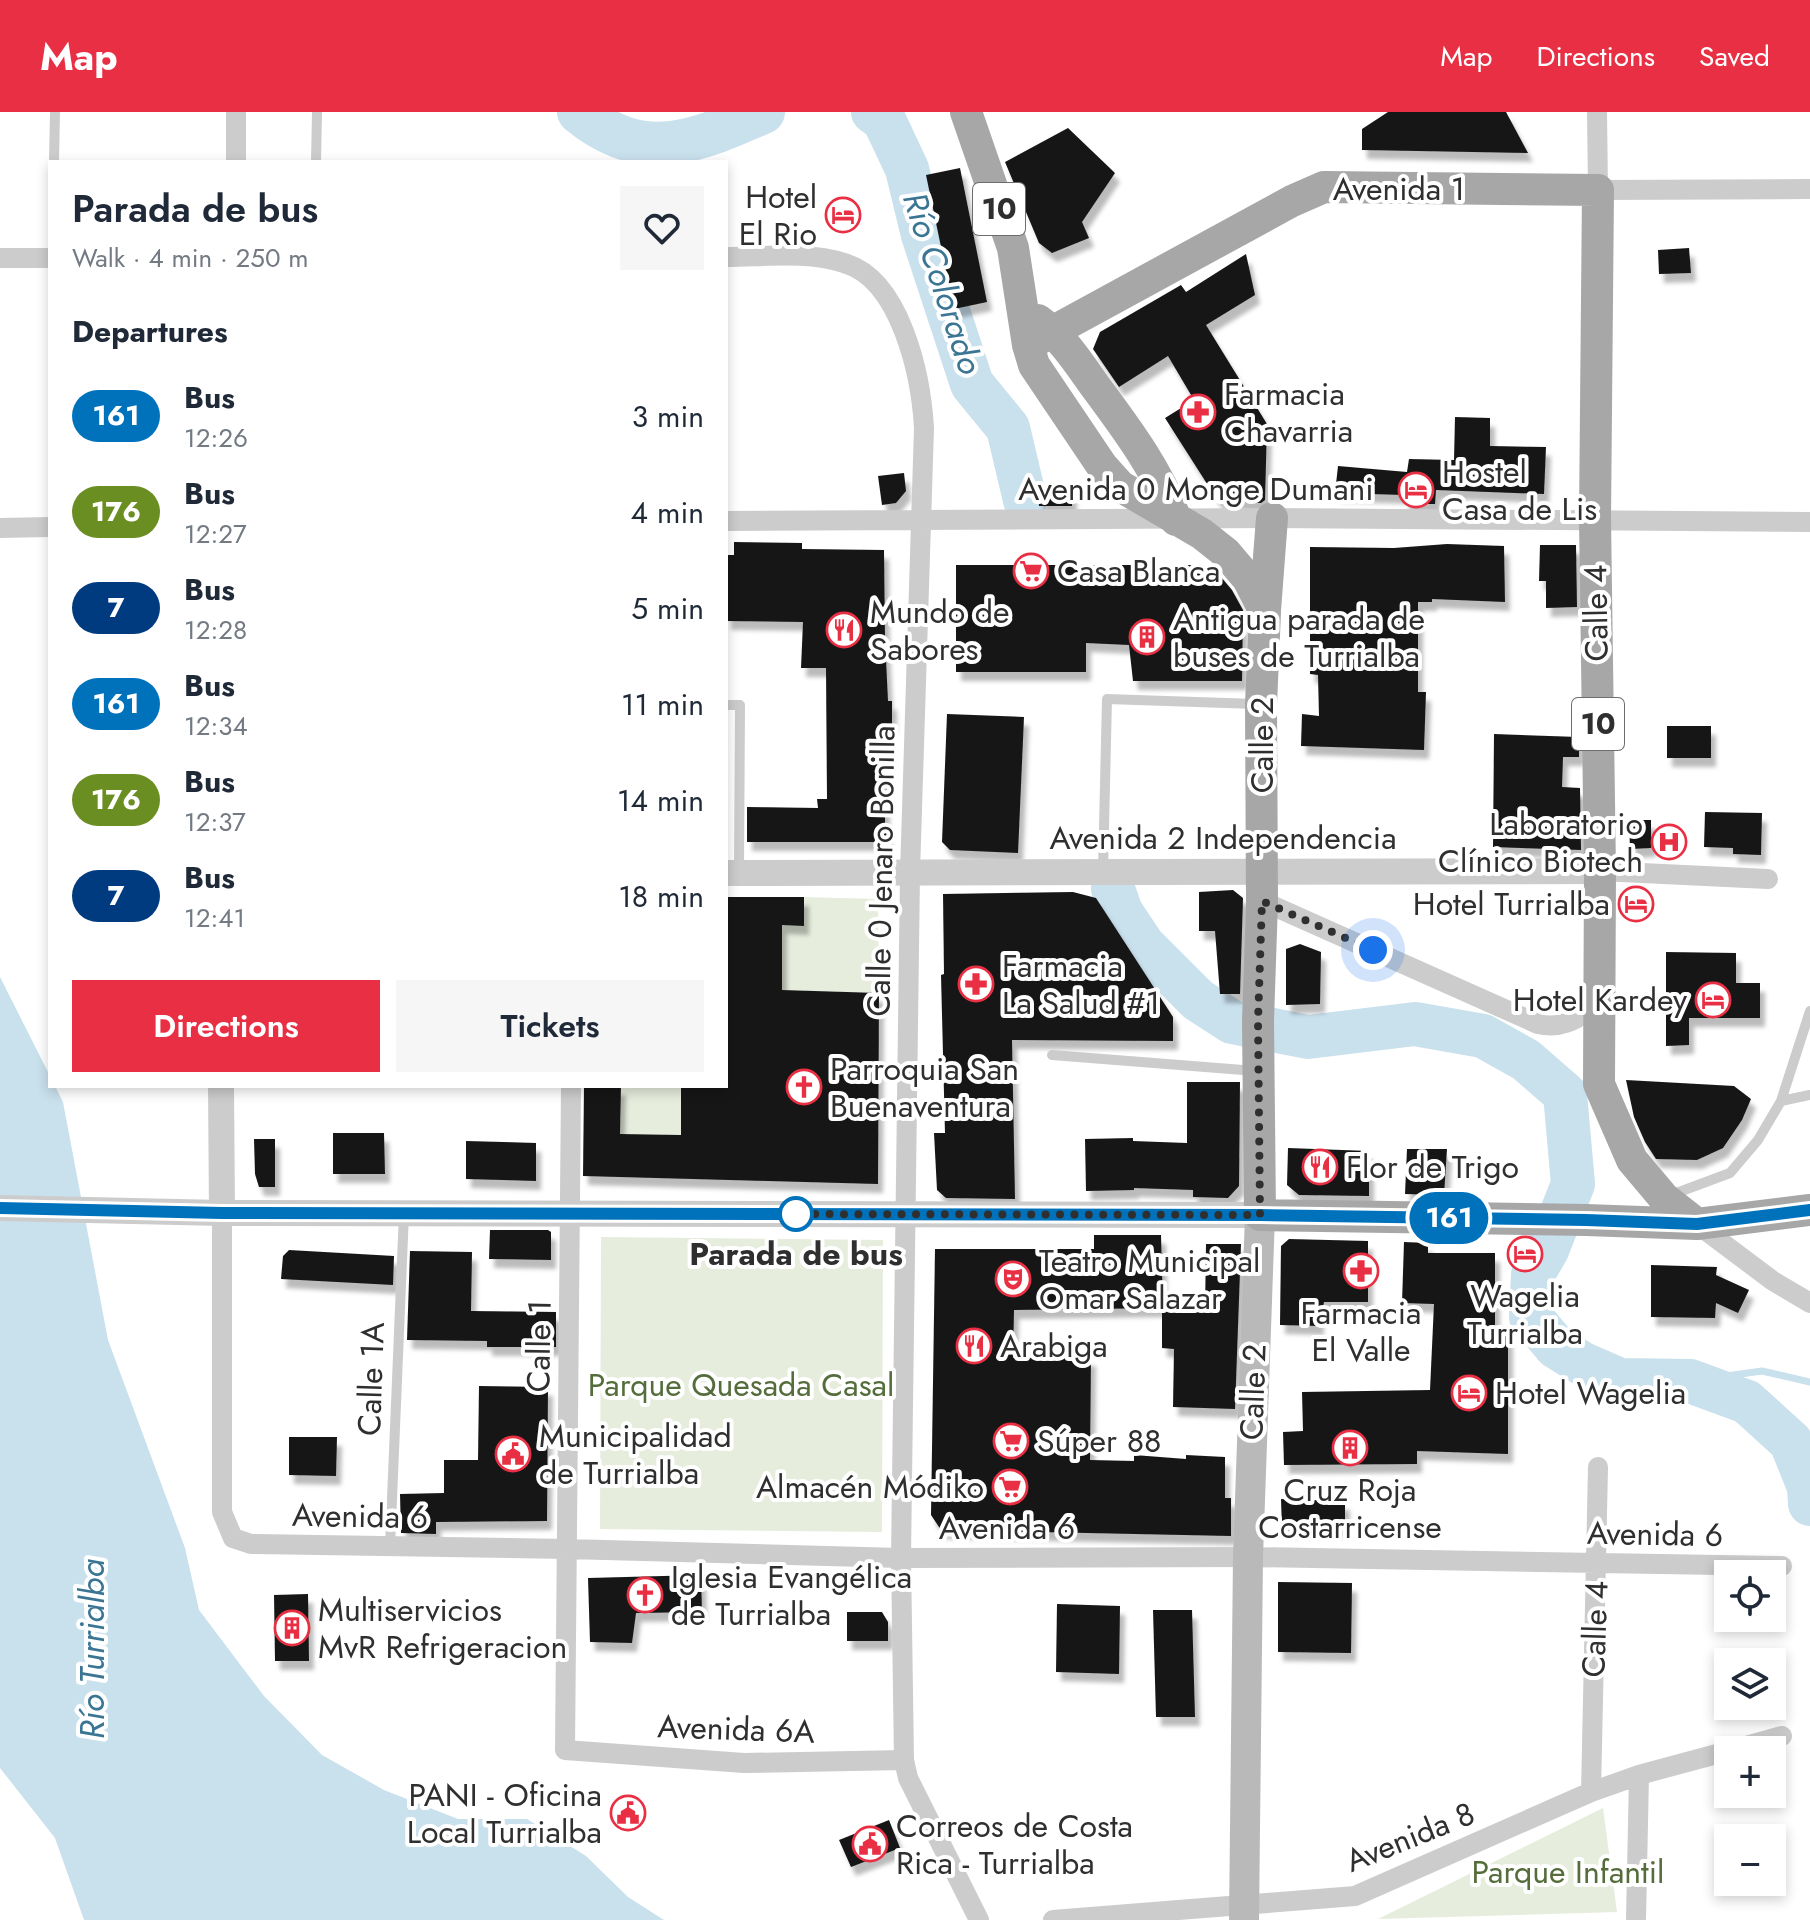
<!DOCTYPE html>
<html lang="en">
<head>
<meta charset="utf-8">
<style>
	body { margin:0; font-family:Jost,sans-serif; background:#f6f6f7; color:#1f2937; height:100vh; display:flex; flex-direction:column; font-size:30px; white-space:nowrap }
	* { box-sizing:border-box; margin:0 }
	p { font-size:26px; color:#747a83 }
	.icon { flex:none; width:44px; height:44px; fill:none; stroke:currentColor; stroke-width:2; stroke-linecap:round; stroke-linejoin:round }
	.map { position:relative; flex:1; overflow:hidden }
	.drawer { position:absolute; left:48px; top:48px; width:680px; height:928px; display:flex; flex-direction:column; background:#fff; border-radius:0px; box-shadow:0 4px 12px #0003 }
	.drawer>* { flex:none }
	.badge { padding:0 16px; border-radius:26px; font-size:28px; line-height:52px }
	.tools { position:absolute; left:1714px; top:1448px; display:grid; gap:16px }
	.tools a { display:grid; place-items:center; width:72px; height:72px; border-radius:0px; background:#fff; box-shadow:0 4px 12px #0003; font-size:40px }
	.you { position:absolute; width:40px; height:40px; margin:-20px; border:6px solid #fff; border-radius:50%; background:#1a73e8; box-shadow:0 0 0 12px #1a73e833 }
	.map>.badge { position:absolute; translate:-50% -50%; box-shadow:0 0 0 4px #fff }
	h2 { padding:0 24px; font-size:30px; line-height:72px }
	.round { display:grid; place-items:center; flex:none; width:84px; height:84px; border-radius:0px; background:#f6f6f7 }
	.summary { display:flex; align-items:center; justify-content:space-between; height:136px; padding:0 24px }
	h1 { font-size:38px; font-weight:600; line-height:60px }
	.button { display:flex; gap:16px; margin-top:auto; padding:16px 24px }
	.button a { flex:1; height:92px; border-radius:0px; background:#e92f43; color:#fff; font-size:32px; font-weight:600; line-height:92px; text-align:center }
	.button a+a { background:#f6f6f7; color:#1f2937 }
	ul { padding:0; list-style:none }
	li { display:flex; align-items:center; gap:24px; height:96px; padding:0 24px }
	li div { flex:1 }
	li b { display:block; font-size:30px }
	li em { font-style:normal }
	li .badge { min-width:88px; font-weight:700; text-align:center }
	header { display:flex; align-items:center; gap:48px; box-sizing:border-box; height:112px; padding:0 40px; background:#e92f43; color:#fff }
	header strong { font-size:38px }
	nav { display:flex; gap:44px; margin-inline-start:auto; font-size:28px }
	.map>svg:first-child { display:block }
	.green { fill:#e6eddd }
	.water { fill:#c9e0ed }
	.lines { fill:none; stroke-linecap:round; stroke-linejoin:round }
	.stream { stroke:#c9e0ed; stroke-width:7 }
	.river { stroke:#c9e0ed; stroke-width:44 }
	.building { fill:#161616; filter:url(#shadow) }
	.service { stroke:#ccc; stroke-width:10 }
	.minor { stroke:#ccc; stroke-width:20 }
	.tertiary { stroke:#ccc; stroke-width:26 }
	.secondary { stroke:#b9b9b9; stroke-width:30 }
	.primary { stroke:#a7a7a7; stroke-width:32 }
	.line-casing { stroke:#fff; stroke-width:18 }
	.line { stroke:#0072bc; stroke-width:12 }
	.walk { stroke:#2f2f2f; stroke-width:8; stroke-dasharray:0 14.4 }
	.stop-dot { fill:#fff; stroke:#0072bc; stroke-width:4 }
	.labels { text-anchor:middle; stroke-width:8; stroke-linejoin:round; paint-order:stroke }
	.shield { fill:#fff; stroke:#6d6d6d; stroke-width:2 }
	.shield-label { font-size:30px; font-weight:bold; fill:#2f2f2f }
	.street-label { font-size:32px; fill:#2f2f2f; stroke:#fff }
	.poi-label { font-size:32px; fill:#2f2f2f; stroke:#fff; text-anchor:start }
	.stop-label { font-size:32px; font-weight:bold; fill:#2f2f2f; stroke:#fff }
	.park-label { font-size:32px; fill:#546d3b; stroke:#fff }
	.water-label { font-size:34px; font-style:italic; fill:#3b7594; stroke:#fff }
</style>
</head>
<body>
<header>
<strong>Map</strong>
<nav><a>Map</a><a>Directions</a><a>Saved</a></nav>
</header>
<div class="map">
<svg width="1810" height="1808" viewBox="0 0 1810 1808">
	<defs>
		<filter id="shadow"><feDropShadow dx="5" dy="9" stdDeviation="2" flood-color="#0004"/></filter>
	</defs>
	<rect width="100%" height="100%" fill="#fff"/>
	<!-- green -->
	<path class="green" d="M804,785l74,2 1,94 -97,-3v-65h22z
		M621,974h60v49l-61,-1z
		M601,1125l282,3 -1,292 -282,-3z
		M1603,1696l14,104 -239,7z"/>
	<!-- water -->
	<path class="water" d="M0,865l50,99v10h5l8,16 45,238 77,208 14,62 65,86 58,59 62,35 74,29h69l59,37 42,41 36,23h-580l-29,-82 -55,-70z"/>
	<g class="lines">
		<!-- stream -->
		<path class="stream" d="M1690,1269l72,-10 48,11"/>
		<!-- river -->
		<path class="river" d="M579,0c64,53 116,30 184,0
			M873,0l11,8 23,49 16,66 49,149 36,44 17,72
			M1113,777l8,23 22,33 55,55 34,22 76,15 107,-13 68,12 43,24 39,34 8,90 -26,66 -14,24 -2,43 25,30 27,17 37,16 70,1 57,21 44,40 18,45 1,17"/>
	</g>
	<!-- building -->
	<path class="building" d="M1388,0h118l22,41 -166,-3v-21z
		M1068,16l47,45 -33,49 7,16 -37,15 -13,-10 -34,-81z
		M960,56l27,134 -33,7 -28,-134z
		M1689,136l2,25 -32,1 -1,-24z
		M1246,142l9,41 -49,30 61,99 -2,76 -4,3 -43,-2 -53,-83 29,-18 -26,-44 -49,31 -26,-38 7,-17 81,-47 5,7z
		M1455,305l35,1v28l56,1 -2,47 -108,-4 -1,14h-31l1,-9 -70,-2 3,-27 69,6 2,-13 45,1z
		M904,361l2,18 -10,12 -14,2 -4,-29z
		M1038,376h34v18h-33z
		M734,430l68,1v6l82,1 1,89 3,62h4v24l-7,1v96l3,20h-141v-35l71,1 -1,-9h10l-1,-131h-25l2,-46 -77,-1v-66h8z
		M1447,432l57,2 1,56 -73,-3v3h-14v90h8l-2,58 -123,-4 1,-32 17,2 -1,-41 -8,-1v-127l84,1z
		M1540,433h36l1,62 -31,1v-27h-7z
		M956,453h255l21,25 11,20 -1,71h-109l-4,-36 -43,-2v29h-130z
		M947,602l77,3 -6,136 -68,-3 -8,-8z
		M1667,614h44v32h-44z
		M1494,622l85,3v20h-16l-1,30 18,1 1,62 -88,-3z
		M1705,700l57,1 -1,42 -28,-1v-6l-29,-1z
		M1629,708h22v28l-21,1z
		M1233,778l10,8 -3,96h-20l-5,-63h-16v-39z
		M1073,780l23,6 77,119v24l-161,-1 3,159 -69,-1 -9,-8 -3,-57h11l-4,-158 3,-1 -1,-80z
		M726,785h78v29l-22,-1v65l97,3 -1,191 -295,-8 1,-90h37l-1,48 61,1v-49h45z
		M1300,832l21,8 -1,52 -34,1v-56z
		M1666,840l70,1v30h24v35h-71v27l-23,1z
		M1626,968l108,6 17,13 -9,21 -19,28 -26,12 -41,-1 -11,-17 -11,-25z
		M1187,970h53l-1,104 -11,12 -35,-1v-7l-59,-2v2l-48,1 -1,-52 48,-1v3l54,2z
		M333,1021h51l1,41h-52z
		M254,1027h21v48h-16l-4,-13z
		M466,1029l70,2v38l-70,-2z
		M1288,1036l81,3v45l-70,-1 -12,-10z
		M1407,1037h40l-3,46 -39,-1z
		M490,1118h58l3,2v28l-62,-1z
		M1094,1123h67l2,73 -149,2 -1,48 78,-1 -1,103 44,1v-6l52,4v-4l39,2v41h6v38l-290,-6 -10,-15 4,-266h159z
		M1289,1127l79,2v61h-44l-1,5 -4,-1v20l-39,-1 1,-79z
		M1404,1130l24,1v10h67v82l13,1v118l-91,-3v13l-133,1 -1,-33 20,-1 -1,-39 128,-2 4,-86 -32,-1z
		M1206,1132h35l-6,165 -62,-2 1,-58 -12,-1v-38l43,2z
		M289,1138l105,6 -1,29 -112,-6 2,-23z
		M410,1139l62,1 -1,59 85,1v35h-69v-6l-80,-1z
		M1651,1153l66,2 -1,8 33,15 -11,23 -22,-10 -1,15 -64,-1z
		M479,1274l69,1 -1,134 -111,1v12l-35,-1 -1,-39 44,-1v-33h34z
		M289,1325h48l-1,39 -47,-1z
		M1281,1387l64,2v28h-63z
		M701,1463l1,37 -66,1 -4,30 -42,-1 -2,-64z
		M1278,1470l74,1 -1,70 -73,-1z
		M308,1482l1,67h-34l-1,-66z
		M1057,1492l63,2 -1,68 -63,-2z
		M1153,1498h39l3,107h-39z
		M847,1500h35l6,10v19h-41z
		M889,1708l11,28 -49,19 -12,-27z"/>
	<g class="lines">
		<!-- service -->
		<path class="service" d="M54,50l1,-50
			M316,50l1,-50
			M726,593h14l-1,166
			M1103,758l4,-171 149,5
			M1052,943l204,16
			M1781,989l29,-6
			M1671,1083l59,-22 28,-33 23,-39 29,-90
			M390,1435l14,-334"/>
		<!-- minor -->
		<path class="minor" d="M1597,0l1,78 212,-1
			M236,50v-50
			M726,145c38,0 81,-6 118,6 57,16 77,113 80,165l-14,445 -9,685 3,202 4,18 71,142
			M0,146h50
			M726,409l546,-3 538,4
			M0,416l50,-1
			M1600,759l168,8
			M1262,789l276,123c26,6 41,-7 62,-20
			M571,974l-6,664 179,13 160,-3
			M222,1101v299l11,26 18,6 316,5 334,9 347,-1 534,9
			M1697,1112l76,57 37,22
			M1732,1638l50,-14
			M1591,1680l7,-325
			M1053,1808l302,-24 236,-104 48,-17 89,-24
			M1636,1808l3,-145"/>
		<!-- tertiary -->
		<path class="tertiary" d="M726,761l874,-2
			M221,974l1,127
			M0,1096l222,5 1038,2"/>
		<!-- secondary -->
		<path class="secondary" d="M1244,1808l4,-363 12,-342"/>
		<!-- primary -->
		<path class="primary" d="M966,0l47,136 15,97 6,20 68,101 18,20 82,48 24,19 22,26 17,33 -4,92 1,197 -4,120 2,194 326,5 111,4 113,-14
			M1038,208c24,17 40,42 57,66 31,42 63,84 81,134
			M1028,233l264,-144 32,-14 274,3 -3,329 5,352 -1,213 33,76 32,38 33,26
			M1265,498l7,-92"/>
	</g>
	<g class="lines">
		<!-- line casing -->
		<g class="line-casing">
			<path id="line" d="M0,1096l222,5 1038,2 326,5 111,4 113,-14"/>
		</g>
		<!-- line -->
		<use href="#line" class="line"/>
		<!-- walk -->
		<path class="walk" d="M796,1102h-12l476,1 -2,-194 4,-120 111,49"/>
	</g>
	<!-- icons -->
	<defs>
		<g id="hotel-ring" transform="scale(1.8)"><circle r="9.5" fill="#fff" stroke="#e92f43" stroke-width="1.5"/><path d="M-6-4.5h1.5V1H6V5H4.5V3h-9V5H-6ZM-4 0a1.8 1.8 0 1 1 3.6 0ZM.5 0V-2.5h3Q6-2.5 6 0Z" fill="#e92f43"/></g>
		<g id="pharmacy-ring" transform="scale(1.8)"><circle r="9.5" fill="#fff" stroke="#e92f43" stroke-width="1.5"/><path d="M-2-6h4v4h4v4h-4v4h-4v-4h-4v-4h4Z" fill="#e92f43"/></g>
		<g id="supermarket-ring" transform="scale(1.8)"><circle r="9.5" fill="#fff" stroke="#e92f43" stroke-width="1.5"/><path d="M-6-5.5h2.5l.6 2H6L4.5 2H-2.5L-4.4-4H-6ZM-1.5 3.2a1.3 1.3 0 1 0 .1 0ZM3 3.2a1.3 1.3 0 1 0 .1 0Z" fill="#e92f43"/></g>
		<g id="restaurant-ring" transform="scale(1.8)"><circle r="9.5" fill="#fff" stroke="#e92f43" stroke-width="1.5"/><path d="M-5-6h1v4h1v-4h1v4h1v-4h1v5L-1.5 .5V6h-2V.5L-5-1ZM5-6V6H3V1.5H1.5Q1.5-4 5-6Z" fill="#e92f43"/></g>
		<g id="building-ring" transform="scale(1.8)"><circle r="9.5" fill="#fff" stroke="#e92f43" stroke-width="1.5"/><path d="M-4-6H4V6H1V3H-1V6H-4ZM-2.5-4.3h1.7v1.8h-1.7ZM.8-4.3h1.7v1.8H.8ZM-2.5-1h1.7V.8h-1.7ZM.8-1h1.7V.8H.8Z" fill="#e92f43"/></g>
		<g id="hospital-ring" transform="scale(1.8)"><circle r="9.5" fill="#fff" stroke="#e92f43" stroke-width="1.5"/><path d="M-5-5h3v3.5h4V-5h3V5h-3V1.5h-4V5h-3Z" fill="#e92f43"/></g>
		<g id="church-ring" transform="scale(1.8)"><circle r="9.5" fill="#fff" stroke="#e92f43" stroke-width="1.5"/><path d="M-1.2-6h2.4v3.5h3.3v2.4h-3.3V6h-2.4V-.1h-3.3v-2.4h3.3Z" fill="#e92f43"/></g>
		<g id="theatre-ring" transform="scale(1.8)"><circle r="9.5" fill="#fff" stroke="#e92f43" stroke-width="1.5"/><path d="M-5-5.5Q0-4 5-5.5V0Q5 5 0 6Q-5 5-5 0ZM-3.3-2.5H-1v1.5H-3.3ZM1-2.5H3.3v1.5H1ZM-2.8 1Q0 5.5 2.8 1Z" fill="#e92f43"/></g>
		<g id="civic-ring" transform="scale(1.8)"><circle r="9.5" fill="#fff" stroke="#e92f43" stroke-width="1.5"/><path d="M-.6-6.5H3V-4.5H.6V-3L4-1V1h2V6H-6V1h2V-1L-.6-3ZM-1.2 2.5V6h2.4V2.5Z" fill="#e92f43"/></g>
	</defs>
	<g fill-rule="evenodd">
		<use href="#hotel-ring" x="843" y="103"/>
		<use href="#pharmacy-ring" x="1198" y="300"/>
		<use href="#hotel-ring" x="1416" y="378"/>
		<use href="#supermarket-ring" x="1031" y="459"/>
		<use href="#restaurant-ring" x="844" y="518"/>
		<use href="#building-ring" x="1147" y="525"/>
		<use href="#hospital-ring" x="1669" y="730"/>
		<use href="#hotel-ring" x="1636" y="792"/>
		<use href="#pharmacy-ring" x="976" y="872"/>
		<use href="#hotel-ring" x="1713" y="888"/>
		<use href="#church-ring" x="804" y="975"/>
		<use href="#restaurant-ring" x="1320" y="1055"/>
		<use href="#hotel-ring" x="1525" y="1142"/>
		<use href="#pharmacy-ring" x="1361" y="1159"/>
		<use href="#theatre-ring" x="1013" y="1167"/>
		<use href="#restaurant-ring" x="974" y="1234"/>
		<use href="#hotel-ring" x="1469" y="1281"/>
		<use href="#supermarket-ring" x="1011" y="1329"/>
		<use href="#building-ring" x="1350" y="1336"/>
		<use href="#civic-ring" x="513" y="1342"/>
		<use href="#supermarket-ring" x="1010" y="1375"/>
		<use href="#church-ring" x="645" y="1483"/>
		<use href="#building-ring" x="292" y="1516"/>
		<use href="#civic-ring" x="628" y="1701"/>
		<use href="#civic-ring" x="870" y="1732"/>
	</g>
	<!-- markers -->
	<circle class="stop-dot" cx="796" cy="1102" r="16"/>
	<g class="labels">
		<!-- shield labels -->
		<g class="shield">
			<rect x="973" y="71" width="52" height="52" rx="6"/>
			<rect x="1572" y="586" width="52" height="52" rx="6"/>
		</g>
		<g class="shield-label">
			<text x="999" y="107">10</text>
			<text x="1598" y="622">10</text>
		</g>
		<!-- street labels -->
		<g class="street-label">
			<text x="1399" y="88">Avenida 1</text>
			<text x="1196" y="388">Avenida 0 Monge Dumani</text>
			<text transform="translate(1596 501) rotate(-91)" y="11">Calle 4</text>
			<text transform="translate(1262 633) rotate(-90)" y="11">Calle 2</text>
			<text x="1223" y="737">Avenida 2 Independencia</text>
			<text transform="translate(881 759) rotate(-89)" y="11">Calle 0 Jenaro Bonilla</text>
			<text transform="translate(539 1234) rotate(-89)" y="11">Calle 1</text>
			<text transform="translate(371 1267) rotate(-88)" y="11">Calle 1A</text>
			<text transform="translate(1253 1280) rotate(-88)" y="11">Calle 2</text>
			<text transform="translate(360 1404) rotate(1)" y="11">Avenida 6</text>
			<text x="1007" y="1427">Avenida 6</text>
			<text transform="translate(1655 1422) rotate(1)" y="11">Avenida 6</text>
			<text transform="translate(1595 1517) rotate(-88)" y="11">Calle 4</text>
			<text transform="translate(736 1617) rotate(2)" y="11">Avenida 6A</text>
			<text transform="translate(1410 1725) rotate(-22)" y="11">Avenida 8</text>
		</g>
		<!-- poi labels -->
		<g class="poi-label">
			<text x="817" y="96" text-anchor="end">Hotel<tspan x="817" dy="37">El Rio</tspan></text>
			<text x="1224" y="293">Farmacia<tspan x="1224" dy="37">Chavarria</tspan></text>
			<text x="1442" y="371">Hostel<tspan x="1442" dy="37">Casa de Lis</tspan></text>
			<text x="1057" y="470">Casa Blanca</text>
			<text x="870" y="511">Mundo de<tspan x="870" dy="37">Sabores</tspan></text>
			<text x="1173" y="518">Antigua parada de<tspan x="1173" dy="37">buses de Turrialba</tspan></text>
			<text x="1643" y="723" text-anchor="end">Laboratorio<tspan x="1643" dy="37">Clínico Biotech</tspan></text>
			<text x="1610" y="803" text-anchor="end">Hotel Turrialba</text>
			<text x="1002" y="865">Farmacia<tspan x="1002" dy="37">La Salud #1</tspan></text>
			<text x="1687" y="899" text-anchor="end">Hotel Kardey</text>
			<text x="830" y="968">Parroquia San<tspan x="830" dy="37">Buenaventura</tspan></text>
			<text x="1346" y="1066">Flor de Trigo</text>
			<text x="1039" y="1160">Teatro Municipal<tspan x="1039" dy="37">Omar Salazar</tspan></text>
			<text x="1525" y="1195" text-anchor="middle">Wagelia<tspan x="1525" dy="37">Turrialba</tspan></text>
			<text x="1361" y="1212" text-anchor="middle">Farmacia<tspan x="1361" dy="37">El Valle</tspan></text>
			<text x="1000" y="1245">Arabiga</text>
			<text x="1495" y="1292">Hotel Wagelia</text>
			<text x="539" y="1335">Municipalidad<tspan x="539" dy="37">de Turrialba</tspan></text>
			<text x="1037" y="1340">Súper 88</text>
			<text x="984" y="1386" text-anchor="end">Almacén Módiko</text>
			<text x="1350" y="1389" text-anchor="middle">Cruz Roja<tspan x="1350" dy="37">Costarricense</tspan></text>
			<text x="671" y="1476">Iglesia Evangélica<tspan x="671" dy="37">de Turrialba</tspan></text>
			<text x="318" y="1509">Multiservicios<tspan x="318" dy="37">MvR Refrigeracion</tspan></text>
			<text x="602" y="1694" text-anchor="end">PANI - Oficina<tspan x="602" dy="37">Local Turrialba</tspan></text>
			<text x="896" y="1725">Correos de Costa<tspan x="896" dy="37">Rica - Turrialba</tspan></text>
		</g>
		<!-- stop labels -->
		<g class="stop-label">
			<text x="796" y="1153">Parada de bus</text>
		</g>
		<!-- park labels -->
		<g class="park-label">
			<text x="741" y="1284">Parque Quesada Casal</text>
			<text x="1568" y="1771">Parque Infantil</text>
		</g>
		<!-- water labels -->
		<g class="water-label">
			<text transform="translate(943 171) rotate(72)" y="12">Río Colorado</text>
			<text transform="translate(92 1537) rotate(-90)" y="12">Río Turrialba</text>
		</g>
	</g>
</svg>
<div class="tools">
<a><svg class="icon" aria-label="locate" viewBox="0 0 24 24"><circle cx="12" cy="12" r="6"/><path d="M12 2v4M12 18v4M2 12h4M18 12h4"/></svg></a>
<a><svg class="icon" aria-label="layers" viewBox="0 0 24 24"><path d="M12 4l9 5-9 5-9-5zM3 14l9 5 9-5"/></svg></a>
<a>+</a>
<a>−</a>
</div>
<div class="you" style="left:1373px;top:838px"></div>
<b class="badge" style="left:1449px;top:1106px;background:#0072bc;color:#fff">161</b>
<section class="drawer">
<div class="summary"><div><h1>Parada de bus</h1><p>Walk · 4 min · 250 m</p></div><a class="round"><svg class="icon" aria-label="heart" viewBox="0 0 24 24"><path d="M12 20l-8-8c-3-5 5-10 8-4 3-6 11-1 8 4z"/></svg></a></div>
<h2>Departures</h2>
<ul>
<li><span class="badge" style="background:#0072bc;color:#fff">161</span><div><b>Bus</b><p>12:26</p></div><em>3 min</em></li>
<li><span class="badge" style="background:#6b8e23;color:#fff">176</span><div><b>Bus</b><p>12:27</p></div><em>4 min</em></li>
<li><span class="badge" style="background:#003b80;color:#fff">7</span><div><b>Bus</b><p>12:28</p></div><em>5 min</em></li>
<li><span class="badge" style="background:#0072bc;color:#fff">161</span><div><b>Bus</b><p>12:34</p></div><em>11 min</em></li>
<li><span class="badge" style="background:#6b8e23;color:#fff">176</span><div><b>Bus</b><p>12:37</p></div><em>14 min</em></li>
<li><span class="badge" style="background:#003b80;color:#fff">7</span><div><b>Bus</b><p>12:41</p></div><em>18 min</em></li>
</ul>
<div class="button"><a>Directions</a><a>Tickets</a></div>
</section>
</div>
</body>
</html>
